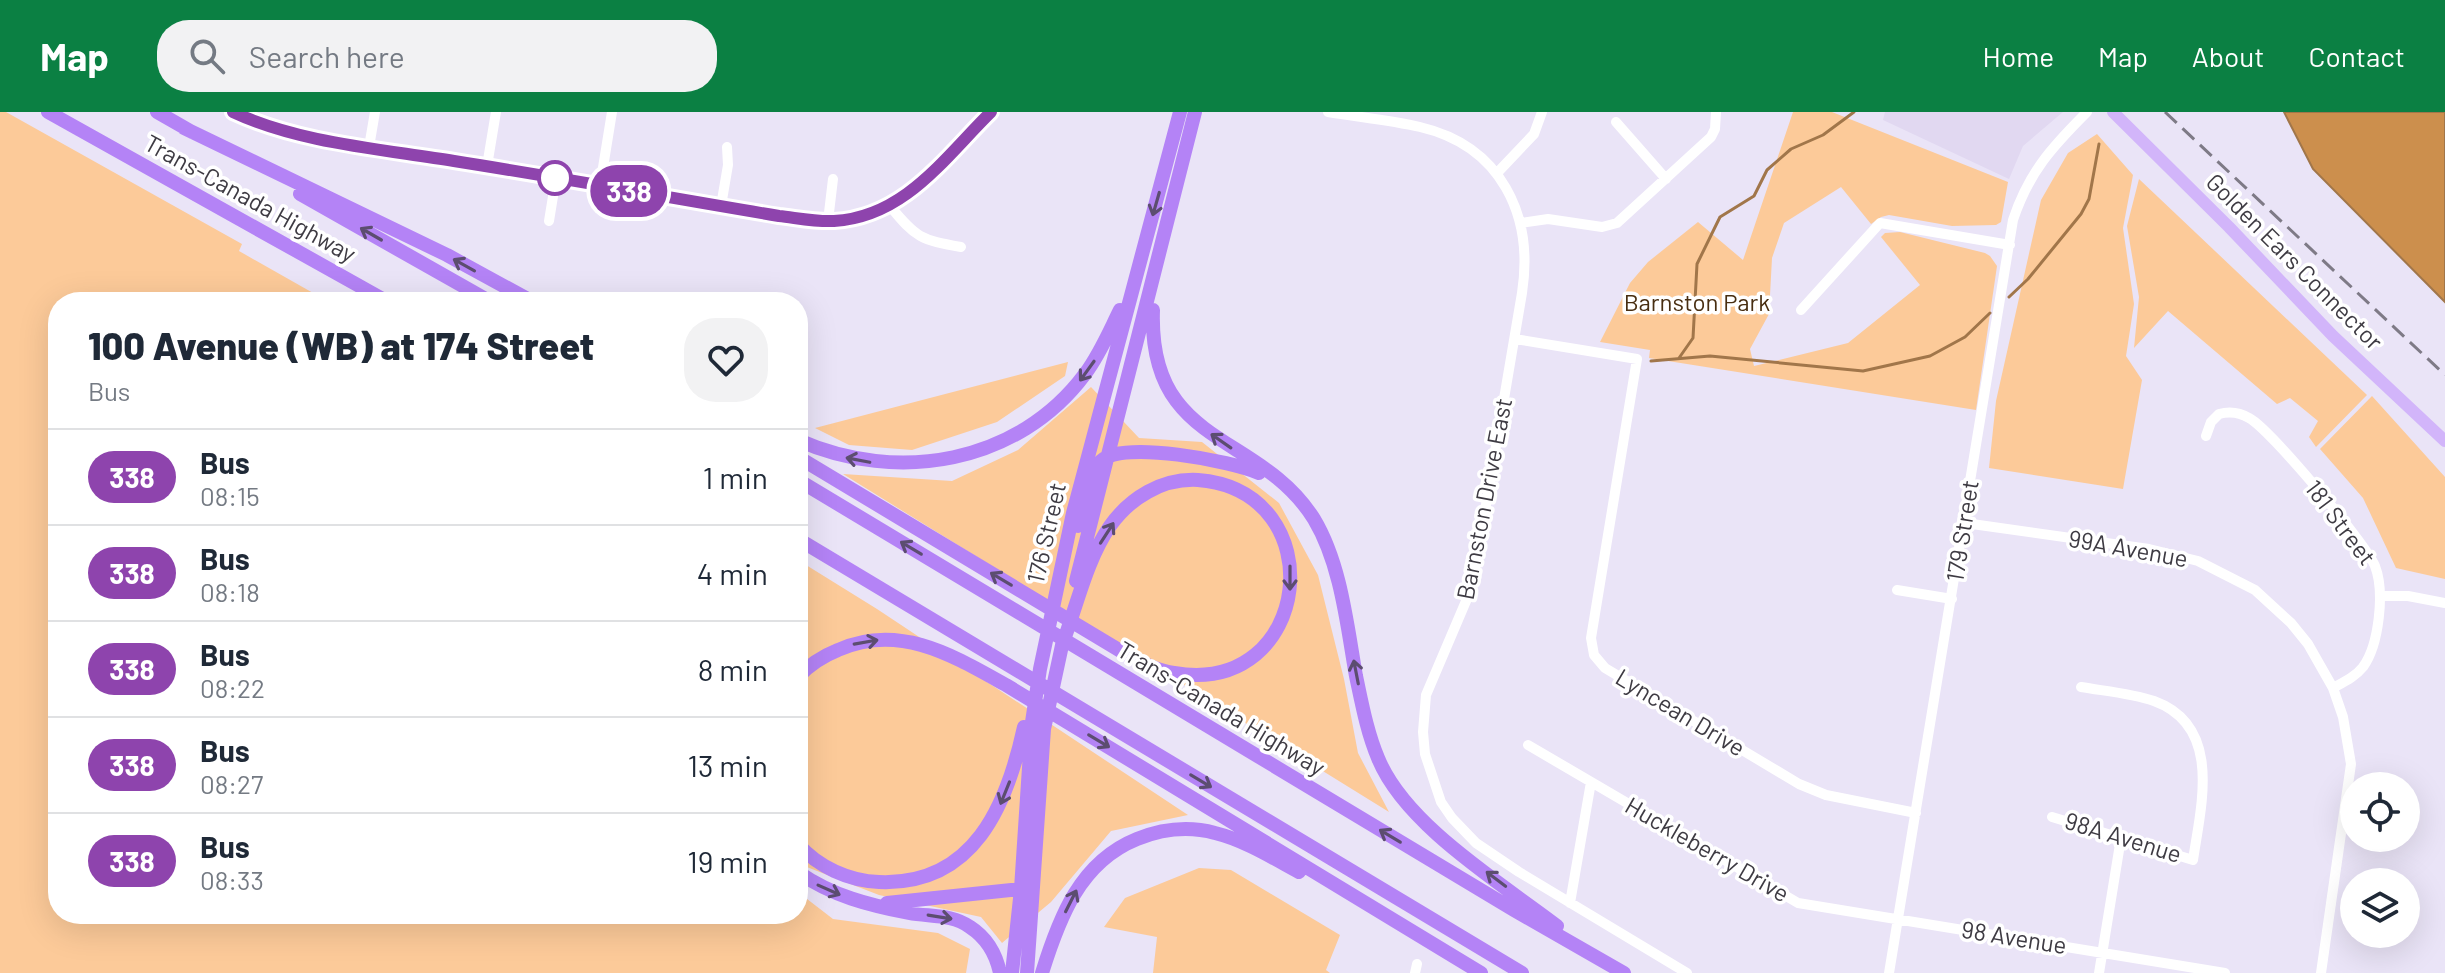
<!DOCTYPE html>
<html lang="en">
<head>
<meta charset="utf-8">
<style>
	body { margin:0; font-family:Barlow,sans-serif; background:#f2f2f3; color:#1f2937; height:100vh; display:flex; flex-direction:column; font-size:30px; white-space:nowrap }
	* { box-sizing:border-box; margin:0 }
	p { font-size:26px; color:#747a83 }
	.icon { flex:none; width:44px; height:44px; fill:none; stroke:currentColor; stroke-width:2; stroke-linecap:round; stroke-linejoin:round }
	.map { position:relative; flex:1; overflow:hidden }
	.panel { position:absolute; left:48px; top:180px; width:760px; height:632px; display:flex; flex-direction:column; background:#fff; border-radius:32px; box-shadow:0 8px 32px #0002 }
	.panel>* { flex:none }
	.badge { padding:0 16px; border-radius:26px; font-size:28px; line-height:52px }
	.controls { position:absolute; left:2340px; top:660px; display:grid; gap:16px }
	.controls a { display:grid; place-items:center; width:80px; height:80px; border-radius:50%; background:#fff; box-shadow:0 8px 32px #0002; font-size:40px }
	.map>.badge { position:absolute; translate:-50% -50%; box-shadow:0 0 0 4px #fff }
	.round { display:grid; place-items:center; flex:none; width:84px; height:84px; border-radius:32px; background:#f2f2f3 }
	.summary { display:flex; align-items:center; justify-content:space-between; height:136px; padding:0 40px }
	h1 { font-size:38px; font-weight:800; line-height:60px }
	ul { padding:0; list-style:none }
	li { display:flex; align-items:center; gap:24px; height:96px; padding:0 40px; border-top:2px solid #e0e1e3 }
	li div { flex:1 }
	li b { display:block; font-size:30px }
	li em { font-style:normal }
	li .badge { min-width:88px; font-weight:700; text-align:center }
	header { display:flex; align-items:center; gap:48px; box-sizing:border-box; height:112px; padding:0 40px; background:#0b8043; color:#fff }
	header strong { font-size:38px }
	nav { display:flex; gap:44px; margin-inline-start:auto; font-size:28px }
	.search { width:560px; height:72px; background:#f2f2f3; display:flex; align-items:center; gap:20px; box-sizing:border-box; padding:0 28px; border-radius:32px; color:#747a83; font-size:30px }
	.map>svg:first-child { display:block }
	.built { fill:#e1d8f1 }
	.green { fill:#fcca99 }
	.water { fill:#cc8f4d; stroke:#a1764a; stroke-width:2 }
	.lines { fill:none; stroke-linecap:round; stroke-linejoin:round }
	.stream { stroke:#a1764a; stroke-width:3 }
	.minor { stroke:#fff; stroke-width:10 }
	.major { stroke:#d2b5fa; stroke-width:12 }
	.highway { stroke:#b483f6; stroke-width:14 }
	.rail { stroke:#7e7a86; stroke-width:3; stroke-dasharray:16 8; stroke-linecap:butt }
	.oneway { stroke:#5c4d70 }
	.line-casing { stroke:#fff; stroke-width:18 }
	.line { stroke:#8e44ad; stroke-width:12 }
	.stop-dot { fill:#fff; stroke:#8e44ad; stroke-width:4 }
	.labels { text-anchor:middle; stroke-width:7; stroke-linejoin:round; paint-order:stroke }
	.street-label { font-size:24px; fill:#3e3b43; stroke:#fff }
	.park-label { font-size:24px; fill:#482e11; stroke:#fff }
</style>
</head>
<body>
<header>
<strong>Map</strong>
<div class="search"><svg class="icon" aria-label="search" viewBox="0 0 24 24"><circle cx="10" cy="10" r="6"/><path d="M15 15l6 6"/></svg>Search here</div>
<nav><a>Home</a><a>Map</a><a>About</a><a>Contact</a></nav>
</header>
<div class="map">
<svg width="2445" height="861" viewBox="0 0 2445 861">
	<rect width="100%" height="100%" fill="#eae4f7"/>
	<!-- built -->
	<path class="built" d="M1885,0h178l-40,34 -14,33 -126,-59z"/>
	<!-- green -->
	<path class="green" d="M0,0h6l236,132 -3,7 90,51h-271v612h740v-22l35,27 105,14 32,16 -4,24h-966z
		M1793,0h39l176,70 -7,40 -5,3 -44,1 -63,-11 -8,2 -10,7 -30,-37 -57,36 -12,35 -3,56 -19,35 4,17 94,-23 72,-58 -39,-48 4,-4 15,-1 85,21 5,3 7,10 -21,144 -327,-52 1,-8 -50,-8 30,-59 18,-21 50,-40 45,38z
		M2097,22l36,41 -10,53 11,76 -8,52 16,24 -19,109 -134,-21 7,-67 45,-201 27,-47z
		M2139,67l228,216 -51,52 -7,-10 9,-16 -28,-23 -13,6 -109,-93 -34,37 5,-51 -12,-71z
		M1068,250l-3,14 -68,46 -85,28 -63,-5 -34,-17z
		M1091,275l48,51 63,4 77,61 39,72 26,104 14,74 31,59 -546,-338 109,7 66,-31z
		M2372,284l73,81v102l-49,-11 -33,-70 -43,-49z
		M798,448l79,49 311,206 -77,16 -60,71 -49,41 -21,-26 -102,-22 -80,-31z
		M1199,756l32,2 109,65 -14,35 4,3h-177l4,-36 -53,-10 21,-29z"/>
	<!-- water -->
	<path class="water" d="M2284,0h161v190l-132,-133z"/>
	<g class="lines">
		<!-- stream -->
		<path class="stream" d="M2009,185l19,-18 53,-65 8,-15 10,-55
			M1679,246l14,-20 4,-74 23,-47 34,-21 13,-26 24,-21 32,-14 31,-23
			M1651,249l59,-5 153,15 67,-15 35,-19 25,-24"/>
		<!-- minor -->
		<path class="minor" d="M233,0l59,20 487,84c18,2 37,6 55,5 71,-3 111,-65 158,-109
			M1328,0c30,5 62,8 92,15 81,19 114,88 102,166l-50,294 -46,108 -3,37 2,22 16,48 11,16 24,25 43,29 168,101
			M1616,10l50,57
			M369,35l6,-35
			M487,54l9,-54
			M1498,60l36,-38 8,-22
			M600,74l12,-74
			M721,94l7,-41 -1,-18
			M890,94c26,32 31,34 71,41
			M549,109l7,-43
			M828,109l5,-42
			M1521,111l27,-4 54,8 15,-4 94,-86 4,-8 1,-17
			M1801,198l79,-87 130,22
			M1515,227l122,20 -46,279 3,17 11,13 194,116 27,11 90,18
			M2206,324l5,-14 8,-8c11,-3 20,-2 30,4 20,10 118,127 126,148 10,26 4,79 -12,101 -8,10 -19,15 -30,21
			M1965,411l184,26 49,12 57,29 36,33 17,21 25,44 10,29 8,47 -30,209
			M1897,478l55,9
			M2381,484h27l37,7
			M1528,633l270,158 427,70
			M2052,705l141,43c8,-54 30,-134 -39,-159 -23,-8 -50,-10 -73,-14
			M1570,791l21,-121
			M1415,861l2,-9
			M1889,861l124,-753c16,-48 39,-73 74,-108
			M2099,861l22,-135"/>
		<!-- major -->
		<path class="major" d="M2113,0l116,115 104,109 112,105"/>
		<!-- highway -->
		<path class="highway" d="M48,0l340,190
			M157,0l35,20
			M184,16l263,127 86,47
			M300,82l191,108
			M1153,198c-5,138 106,121 161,209 27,45 33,106 42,157 6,28 11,56 22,82 27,67 123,125 179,168
			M798,328c99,44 220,24 287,-66 15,-20 24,-42 35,-64
			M798,345l331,199c14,7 29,15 45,17 139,24 161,-182 24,-193 -36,-2 -68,18 -88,46 -24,35 -33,80 -48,119
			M798,368l716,430 110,63
			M1078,414c6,-16 12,-53 23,-65 21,-21 131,0 158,12
			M798,427l724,434
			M1076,469l119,-469
			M798,565c11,-12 25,-21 40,-27 61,-28 116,6 168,35l475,288
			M798,732c20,23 51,37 81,38 95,4 128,-77 145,-155
			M798,760c34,24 71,33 111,41 21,4 43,1 61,14 17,11 26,27 30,46
			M887,791l143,-15
			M1012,861l9,-84 11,-167 8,-53 33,-156 107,-401
			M1027,861l17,-244 20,-93
			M1042,861c17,-55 38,-111 95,-134 25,-10 52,-13 78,-6 29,7 58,25 84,39"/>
		<!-- rail -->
		<path class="rail" d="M2165,0l280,263"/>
	</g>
	<!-- one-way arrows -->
	<defs><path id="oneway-shaft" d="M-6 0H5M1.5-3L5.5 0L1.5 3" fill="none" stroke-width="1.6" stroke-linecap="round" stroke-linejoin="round" transform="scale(2)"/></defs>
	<g class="oneway">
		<use href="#oneway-shaft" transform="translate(1156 92) rotate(106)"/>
		<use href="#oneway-shaft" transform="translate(371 122) rotate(-150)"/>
		<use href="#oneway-shaft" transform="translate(464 153) rotate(-151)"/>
		<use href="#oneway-shaft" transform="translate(1087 259) rotate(126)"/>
		<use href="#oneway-shaft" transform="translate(1221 329) rotate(-145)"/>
		<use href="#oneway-shaft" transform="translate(858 348) rotate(-169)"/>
		<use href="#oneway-shaft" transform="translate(1107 421) rotate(-57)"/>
		<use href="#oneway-shaft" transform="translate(911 436) rotate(-149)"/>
		<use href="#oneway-shaft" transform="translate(1290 466) rotate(90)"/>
		<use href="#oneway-shaft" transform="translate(1001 467) rotate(-149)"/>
		<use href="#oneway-shaft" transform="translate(866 530) rotate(-10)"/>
		<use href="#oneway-shaft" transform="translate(1356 560) rotate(-101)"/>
		<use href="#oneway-shaft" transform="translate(1099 629) rotate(31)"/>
		<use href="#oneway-shaft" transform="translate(1201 669) rotate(31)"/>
		<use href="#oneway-shaft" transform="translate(1005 681) rotate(112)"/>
		<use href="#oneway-shaft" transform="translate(1390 724) rotate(-149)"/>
		<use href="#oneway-shaft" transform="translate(1496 767) rotate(-143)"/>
		<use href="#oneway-shaft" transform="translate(829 778) rotate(24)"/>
		<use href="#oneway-shaft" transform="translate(1071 789) rotate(-63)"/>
		<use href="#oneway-shaft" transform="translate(940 805) rotate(9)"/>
	</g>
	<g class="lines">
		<!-- line casing -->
		<g class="line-casing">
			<path id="line" d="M233,0c66,31 149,37 221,49 108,17 217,37 325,55 18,2 37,6 55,5 71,-4 111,-64 157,-109"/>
		</g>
		<!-- line -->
		<use href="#line" class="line"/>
	</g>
	<!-- markers -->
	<circle class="stop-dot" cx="555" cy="66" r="16"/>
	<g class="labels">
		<!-- street labels -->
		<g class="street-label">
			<text transform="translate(250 87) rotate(29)" y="8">Trans-Canada Highway</text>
			<text transform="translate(2294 150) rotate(45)" y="8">Golden Ears Connector</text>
			<text transform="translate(1485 387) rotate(-79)" y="8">Barnston Drive East</text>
			<text transform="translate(2340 411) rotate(53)" y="8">181 Street</text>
			<text transform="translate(1963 419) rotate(-81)" y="8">179 Street</text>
			<text transform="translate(1047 421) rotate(-77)" y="8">176 Street</text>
			<text transform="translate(2128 437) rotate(10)" y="8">99A Avenue</text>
			<text transform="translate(1221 597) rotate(31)" y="8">Trans-Canada Highway</text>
			<text transform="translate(1680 601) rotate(31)" y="8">Lyncean Drive</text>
			<text transform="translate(2123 726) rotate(17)" y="8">98A Avenue</text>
			<text transform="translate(1707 738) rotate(30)" y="8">Huckleberry Drive</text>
			<text transform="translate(2014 826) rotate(9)" y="8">98 Avenue</text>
		</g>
		<!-- park labels -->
		<g class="park-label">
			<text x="1697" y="199">Barnston Park</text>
		</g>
	</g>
</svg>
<div class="controls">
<a><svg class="icon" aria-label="locate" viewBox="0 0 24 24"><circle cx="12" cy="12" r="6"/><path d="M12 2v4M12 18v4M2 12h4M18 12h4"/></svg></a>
<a><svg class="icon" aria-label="layers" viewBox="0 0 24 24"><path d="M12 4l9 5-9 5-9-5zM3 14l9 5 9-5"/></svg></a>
</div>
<b class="badge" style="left:629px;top:79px;background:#8e44ad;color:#fff">338</b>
<section class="panel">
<div class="summary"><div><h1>100 Avenue (WB) at 174 Street</h1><p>Bus</p></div><a class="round"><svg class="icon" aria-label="heart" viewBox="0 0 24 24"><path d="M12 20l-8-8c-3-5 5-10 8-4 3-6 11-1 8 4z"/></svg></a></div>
<ul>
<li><span class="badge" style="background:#8e44ad;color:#fff">338</span><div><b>Bus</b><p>08:15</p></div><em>1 min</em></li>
<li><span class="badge" style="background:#8e44ad;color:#fff">338</span><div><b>Bus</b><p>08:18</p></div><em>4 min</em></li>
<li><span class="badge" style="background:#8e44ad;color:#fff">338</span><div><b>Bus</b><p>08:22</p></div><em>8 min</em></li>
<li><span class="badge" style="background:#8e44ad;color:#fff">338</span><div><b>Bus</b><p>08:27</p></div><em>13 min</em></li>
<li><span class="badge" style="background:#8e44ad;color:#fff">338</span><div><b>Bus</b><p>08:33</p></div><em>19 min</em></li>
</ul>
</section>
</div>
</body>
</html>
